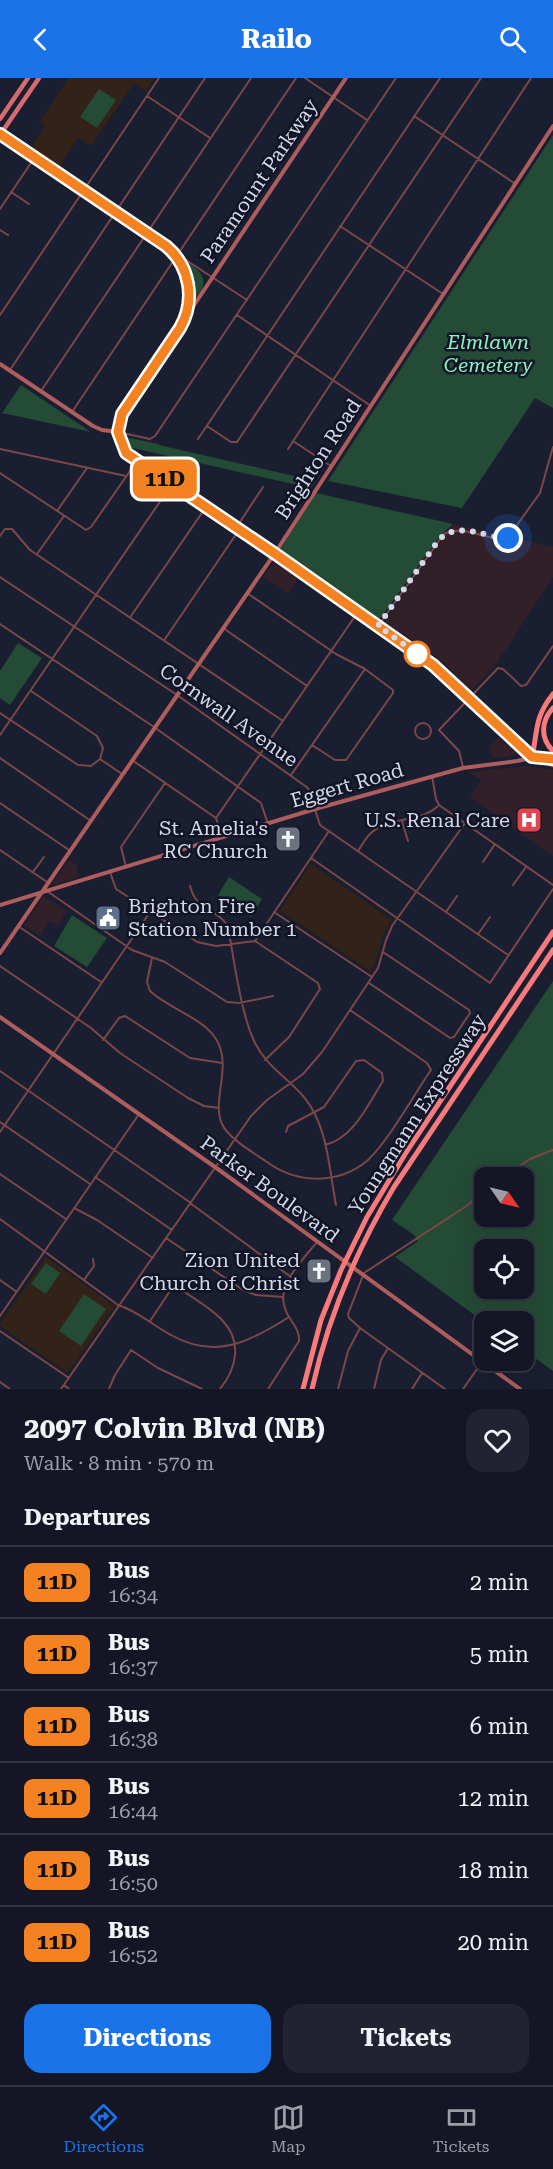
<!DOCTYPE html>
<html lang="en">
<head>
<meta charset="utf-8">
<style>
	body { margin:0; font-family:"Roboto Serif",serif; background:#212332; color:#f1f3f6; height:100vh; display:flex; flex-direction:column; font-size:22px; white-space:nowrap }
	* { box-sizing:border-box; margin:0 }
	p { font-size:20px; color:#9d9fa7 }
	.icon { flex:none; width:33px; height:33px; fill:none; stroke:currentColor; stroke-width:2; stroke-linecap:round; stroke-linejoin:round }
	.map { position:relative; height:1311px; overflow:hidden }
	.details { display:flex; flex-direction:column; background:#141625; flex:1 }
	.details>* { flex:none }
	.badge { padding:0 12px; border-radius:9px; font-size:21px; line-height:39px }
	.needle { width:39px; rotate:124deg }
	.fabs { position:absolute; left:474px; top:1089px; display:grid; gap:12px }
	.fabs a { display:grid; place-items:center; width:60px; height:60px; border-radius:12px; background:#141625; box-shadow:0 6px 24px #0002,0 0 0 2px #333542; font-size:30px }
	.you { position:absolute; width:30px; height:30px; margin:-15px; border:4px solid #fff; border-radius:50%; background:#1a73e8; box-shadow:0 0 0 9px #1a73e833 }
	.map>.badge { position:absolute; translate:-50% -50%; box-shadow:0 0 0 3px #fff }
	h2 { padding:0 24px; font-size:22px; line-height:54px }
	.round { display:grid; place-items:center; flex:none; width:63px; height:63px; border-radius:18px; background:#212332 }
	.summary { display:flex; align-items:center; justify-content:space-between; height:102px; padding:0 24px }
	h1 { font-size:28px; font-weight:700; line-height:45px }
	.primary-button { display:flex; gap:12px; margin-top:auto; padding:12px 24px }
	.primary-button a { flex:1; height:69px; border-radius:18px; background:#1a73e8; color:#fff; font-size:24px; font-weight:700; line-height:69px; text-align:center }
	.primary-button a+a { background:#212332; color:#f1f3f6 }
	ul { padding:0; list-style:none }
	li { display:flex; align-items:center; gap:18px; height:72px; padding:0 24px; border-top:2px solid #333542 }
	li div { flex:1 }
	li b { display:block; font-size:22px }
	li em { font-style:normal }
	li .badge { min-width:66px; font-weight:700; text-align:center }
	header { display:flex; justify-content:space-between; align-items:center; height:78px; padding:0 24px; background:#1a73e8; color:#fff; font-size:27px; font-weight:700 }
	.menu { display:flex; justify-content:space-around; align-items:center; height:84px; border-top:2px solid #333542; background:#141625; font-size:16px; color:#9d9fa7 }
	.menu a { display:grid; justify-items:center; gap:3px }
	.menu .selected { color:#1a73e8 }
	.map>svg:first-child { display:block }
	.commercial { fill:#322028 }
	.education { fill:#322218 }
	.green { fill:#244b35; fill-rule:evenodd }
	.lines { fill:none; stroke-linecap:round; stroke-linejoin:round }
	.street { stroke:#7b4847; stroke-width:2 }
	.secondary { stroke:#ae5d5c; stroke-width:4 }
	.primary { stroke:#d66c6c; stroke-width:4.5 }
	.highway { stroke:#fa7a7b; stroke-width:5 }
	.line-casing { stroke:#fff; stroke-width:14 }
	.line { stroke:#f58220; stroke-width:9 }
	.walk { stroke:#d5d8e6; stroke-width:6; stroke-dasharray:0 10.8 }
	.stop-dot { fill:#fff; stroke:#f58220; stroke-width:3 }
	.labels { text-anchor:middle; stroke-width:5; stroke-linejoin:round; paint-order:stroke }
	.street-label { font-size:20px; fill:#d5d8e6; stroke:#111427 }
	.park-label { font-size:20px; font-style:italic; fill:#8ef3b8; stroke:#111427 }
	.poi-label { font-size:20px; fill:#d5d8e6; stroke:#111427; text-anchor:end }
</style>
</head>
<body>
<header><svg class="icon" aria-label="back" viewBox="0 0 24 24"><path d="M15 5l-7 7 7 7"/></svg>Railo<svg class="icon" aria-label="search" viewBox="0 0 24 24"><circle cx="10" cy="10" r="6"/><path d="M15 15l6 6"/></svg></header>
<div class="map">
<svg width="553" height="1311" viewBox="0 0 553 1311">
	<rect width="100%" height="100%" fill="#1a1e31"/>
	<!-- commercial -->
	<path class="commercial" d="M453,446l100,23v30l-56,86 -26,28 -28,-29 -58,-40z
		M274,484l24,16 -10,16 -25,-17z
		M499,659l18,16v2l-25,3 -2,-12z
		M525,688l28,4v86l-83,-59 11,-17 -12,-8z
		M69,782l9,6 -2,1 3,10 -28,8z
		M44,818l23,15 -10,15 -7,-5 -10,15 -16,-11z"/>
	<!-- education -->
	<path class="education" d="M69,0h86l-9,13 -12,-8 -43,63 -13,-8 -19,29 -28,-19 14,-22 -6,-4z
		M311,786l81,56 -9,17 -7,24 -5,11 -91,-61z
		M46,1179l69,49 -47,67 -68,-47v-3z"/>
	<!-- green -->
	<path class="green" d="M99,11l17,11 -19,28 -17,-11z
		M553,57v273l-18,-10 -73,110 -134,-27z
		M181,180c18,12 33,21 13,41l-5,-25z
		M21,307l70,47 -89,-19z
		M125,359l33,7 1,1 157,36 -5,7 -183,-41z
		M316,415l137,31 -12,11 -62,85h-4l-93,-65 -1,-7z
		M18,565l24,15 -32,47 -10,-7v-27z
		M229,799l33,22 -11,18 -33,-22z
		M72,837l35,23 -20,29 -33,-21z
		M553,903v390l-29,-21v-28h-40l-89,-65 23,-16 -4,-6 -22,-15zM484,1100h40v38h-40zM484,1172h40v38h-40z
		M46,1185l14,10 -14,21 -15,-10z
		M84,1216l22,15 -25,37 -22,-15z"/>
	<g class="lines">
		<!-- street -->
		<path class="street" d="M305,0l62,42
			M147,18l63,42
			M414,38l100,67
			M11,114l18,12
			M0,131l35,-52
			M340,148l103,68
			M0,152l8,5
			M172,173l75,49
			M0,237l159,-237
			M237,237l134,91
			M10,292l195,-292
			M41,313l210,-313
			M72,334l224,-334
			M207,348l24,16h6l244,-364
			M118,354l32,7 5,-3 241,-358
			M198,361l242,-361
			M293,363l38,25
			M0,371l126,27
			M288,371l243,-371
			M0,395l86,57 5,-3 46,-66
			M57,433l30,-43
			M236,450l27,-41
			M0,458l5,-7h7l18,21 253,171
			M37,476l27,-38
			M0,499l177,118 131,93 12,37 188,130
			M247,515l89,61 29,15 28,21v3l-47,67h-11l-23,-15
			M131,538l75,-109
			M0,546l154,103 107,76 7,21
			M378,548l66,-92c23,-11 47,11 65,2l31,-43 13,-46
			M223,550l84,58
			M165,561l74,-109
			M31,613l66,45 6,12 -3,11
			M0,635l78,52 13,1 9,-7
			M415 653a8 8 0 1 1 16 0a8 8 0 1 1-16 0Z
			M439,652l59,-62 5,1 18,17 5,-1 27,-39
			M439,652l20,21 4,16
			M0,657l172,-251
			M0,680l91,63
			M100,681l22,15
			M132,682l84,58
			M291,697l74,-106
			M432,698l4,23 3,6 114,80
			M0,725l69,47
			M402,743l6,20
			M222,759l-6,-19 142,-206
			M0,772l47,32
			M358,773c4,-6 8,-14 14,-19 19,-16 48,-9 66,-26
			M311,780l179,125 63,-94
			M483,784l12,-18
			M126,789l-5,-20 44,-64
			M33,794l11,-15
			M110,794l6,17 81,53 19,4 39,-5
			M513,807l13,-18
			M190,808c7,27 28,22 38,41 6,32 13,88 27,116 12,24 32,34 49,54 24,29 25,72 32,108
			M47,813l85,59 33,12 62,40 12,1 34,-7
			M274,834l98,65
			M446,834l11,-16
			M18,848l83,56
			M478,856l12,-17
			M255,863l63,42 2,6 -31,48 -24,23
			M255,863l74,-110
			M152,880l-5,24 3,9c18,17 53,27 66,48 17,27 -5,61 6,85 6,14 32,29 45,38 30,22 72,23 101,-2 21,-20 45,-64 63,-90l-4,-7 -77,-53
			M0,888l91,62 29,25 68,45 16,8 15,2
			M369,905l81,55 4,-1 16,-24 -1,-3 -86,-58
			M103,962l16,-22 6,-2 65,42 32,5
			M0,993l191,132
			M0,1044l90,62
			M0,1054l150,-220
			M286,1054l2,-6 36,-19 32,-46 8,-1 18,13 1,8c-15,23 -29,57 -58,64
			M0,1096l66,45
			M95,1099l77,53
			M501,1100l29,-19 23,-9
			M190,1125l101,74
			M74,1130l23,12 56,38
			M0,1141l118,86c20,6 34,20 53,30 44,25 79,7 118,-18
			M166,1160l77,52 13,5 27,2
			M0,1202l17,12
			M84,1202l10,-14 -1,-7
			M0,1238l139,-202
			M150,1243l24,-36c25,18 65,35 61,70 -1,13 -7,24 -15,34
			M0,1253l69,47
			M0,1304l10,7
			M64,1307l5,4
			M61,1311l190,-273 16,-16 36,-26 19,-22 56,-84 8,-28 6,-14 73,-103
			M109,1311l6,-14 16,-25 27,18 44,21
			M268,1311l31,-48c1,-12 -9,-20 -13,-30 -12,-25 17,-51 31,-69
			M338,1311l10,-38 12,-23
			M374,1311l7,-29 7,-12
			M412,1311l10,-16
			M445,1311l-85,-61 -11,-10 -1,-4 16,-41 101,-66 19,-15
			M463,1311l19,-27"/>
		<!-- secondary -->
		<path class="secondary" d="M0,56l166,112c24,20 29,54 14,82l-58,86 -4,18 8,21 149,100 158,112 98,92
			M186,239l160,-239
			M0,286l93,62 9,4 16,2
			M0,827l315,-96 148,-41 54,-7 14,-3
			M0,875l275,-400 278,-427
			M0,939l215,150 305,222"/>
		<!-- primary -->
		<path class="primary" d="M0,41l28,-41
			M0,57l39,-57
			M532,679l21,8
			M535,679l18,2"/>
		<!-- highway -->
		<path class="highway" d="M553,630c-12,13 -13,30 0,43
			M532,679c6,-27 2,-39 21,-63
			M303,1311l18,-69 20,-50 26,-53 40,-66 146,-219
			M312,1311c16,-71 45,-140 82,-202l159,-237"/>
	</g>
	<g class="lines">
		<!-- line casing -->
		<g class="line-casing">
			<path id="line" d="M0,56l166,112c24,20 30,54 14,82l-58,86 -4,18 8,21 148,100 159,112 99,92 21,2"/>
		</g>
		<!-- line -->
		<use href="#line" class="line"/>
		<!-- walk -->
		<path class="walk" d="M417,576l2,1 -41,-29 60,-85c16,-19 43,-7 63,-3h7"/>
	</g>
	<!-- icons -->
	<defs>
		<g id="hospital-square" transform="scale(1.35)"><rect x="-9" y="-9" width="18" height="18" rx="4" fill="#e0444e" stroke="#111427"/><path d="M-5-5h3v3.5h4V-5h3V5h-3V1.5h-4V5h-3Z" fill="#fff"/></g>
		<g id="church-square" transform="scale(1.35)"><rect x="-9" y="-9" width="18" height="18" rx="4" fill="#6b7280" stroke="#111427"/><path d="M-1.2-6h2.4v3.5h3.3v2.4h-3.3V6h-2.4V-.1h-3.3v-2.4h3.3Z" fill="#fff"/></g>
		<g id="civic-square" transform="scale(1.35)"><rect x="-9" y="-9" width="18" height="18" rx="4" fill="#5c6f8a" stroke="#111427"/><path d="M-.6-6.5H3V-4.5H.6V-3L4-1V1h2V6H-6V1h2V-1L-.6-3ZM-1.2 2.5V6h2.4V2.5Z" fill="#fff"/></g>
	</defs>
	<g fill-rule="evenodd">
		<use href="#hospital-square" x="529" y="742"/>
		<use href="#church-square" x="288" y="761"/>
		<use href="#civic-square" x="108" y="840"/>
		<use href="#church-square" x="319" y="1193"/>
	</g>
	<!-- markers -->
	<circle class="stop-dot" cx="417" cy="576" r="12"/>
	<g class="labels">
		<!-- street labels -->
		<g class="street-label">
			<text transform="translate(259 103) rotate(-56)" y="7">Paramount Parkway</text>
			<text transform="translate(318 381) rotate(-57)" y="7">Brighton Road</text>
			<text transform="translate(229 637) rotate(35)" y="7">Cornwall Avenue</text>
			<text transform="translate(347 707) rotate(-16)" y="7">Eggert Road</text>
			<text transform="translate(417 1036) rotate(-57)" y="7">Youngmann Expressway</text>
			<text transform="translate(270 1111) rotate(36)" y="7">Parker Boulevard</text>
		</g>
		<!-- park labels -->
		<g class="park-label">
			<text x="488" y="271">Elmlawn<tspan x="488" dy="23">Cemetery</tspan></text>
		</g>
		<!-- poi labels -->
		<g class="poi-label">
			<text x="510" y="749">U.S. Renal Care</text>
			<text x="268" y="757">St. Amelia's<tspan x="268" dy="23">RC Church</tspan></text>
			<text x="128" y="835" text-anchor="start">Brighton Fire<tspan x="128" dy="23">Station Number 1</tspan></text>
			<text x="300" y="1189">Zion United<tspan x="300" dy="23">Church of Christ</tspan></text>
		</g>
	</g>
</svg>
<div class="fabs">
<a><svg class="needle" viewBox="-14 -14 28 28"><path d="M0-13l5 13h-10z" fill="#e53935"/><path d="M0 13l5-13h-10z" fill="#9d9fa7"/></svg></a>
<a><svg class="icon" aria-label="locate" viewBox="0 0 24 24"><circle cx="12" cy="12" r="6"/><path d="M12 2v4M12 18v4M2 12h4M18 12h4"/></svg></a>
<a><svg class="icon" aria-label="layers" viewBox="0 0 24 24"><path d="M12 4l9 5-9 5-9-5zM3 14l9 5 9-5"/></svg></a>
</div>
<div class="you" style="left:508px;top:460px"></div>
<b class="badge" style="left:165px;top:401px;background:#f58220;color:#111">11D</b>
</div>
<section class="details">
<div class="summary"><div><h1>2097 Colvin Blvd (NB)</h1><p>Walk · 8 min · 570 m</p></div><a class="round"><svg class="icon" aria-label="heart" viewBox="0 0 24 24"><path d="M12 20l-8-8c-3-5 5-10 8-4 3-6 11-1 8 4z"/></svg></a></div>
<h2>Departures</h2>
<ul>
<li><span class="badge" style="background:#f58220;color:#111">11D</span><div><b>Bus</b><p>16:34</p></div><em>2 min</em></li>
<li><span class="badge" style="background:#f58220;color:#111">11D</span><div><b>Bus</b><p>16:37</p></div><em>5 min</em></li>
<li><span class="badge" style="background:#f58220;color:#111">11D</span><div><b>Bus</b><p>16:38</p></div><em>6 min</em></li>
<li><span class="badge" style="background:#f58220;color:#111">11D</span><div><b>Bus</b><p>16:44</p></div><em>12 min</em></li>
<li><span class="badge" style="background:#f58220;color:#111">11D</span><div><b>Bus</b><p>16:50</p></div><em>18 min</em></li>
<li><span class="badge" style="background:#f58220;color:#111">11D</span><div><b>Bus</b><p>16:52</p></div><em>20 min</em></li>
</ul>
<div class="primary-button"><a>Directions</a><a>Tickets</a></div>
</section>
<nav class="menu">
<a class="selected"><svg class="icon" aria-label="directions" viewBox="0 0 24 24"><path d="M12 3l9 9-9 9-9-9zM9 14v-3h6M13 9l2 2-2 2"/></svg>Directions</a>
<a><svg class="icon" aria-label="map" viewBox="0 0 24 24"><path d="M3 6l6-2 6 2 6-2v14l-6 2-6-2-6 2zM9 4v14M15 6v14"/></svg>Map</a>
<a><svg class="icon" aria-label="tickets" viewBox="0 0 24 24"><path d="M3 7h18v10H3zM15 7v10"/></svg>Tickets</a>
</nav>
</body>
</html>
